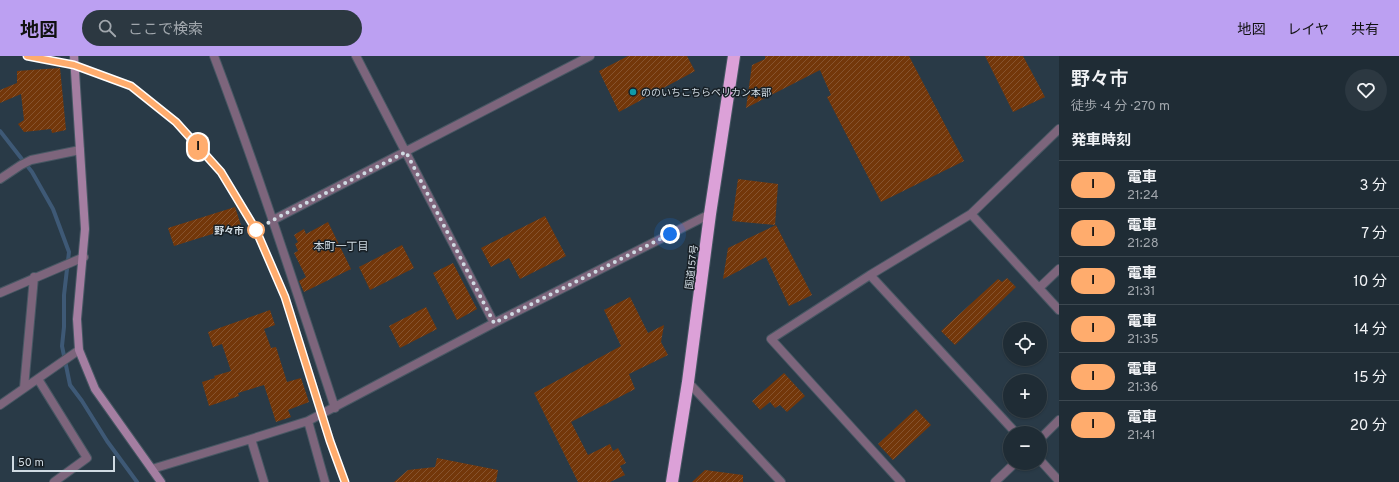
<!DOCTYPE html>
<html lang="ja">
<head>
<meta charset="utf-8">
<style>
	body { margin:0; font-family:Overpass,"Noto Sans JP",sans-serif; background:#2c3841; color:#f1f3f6; height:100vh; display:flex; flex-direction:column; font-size:15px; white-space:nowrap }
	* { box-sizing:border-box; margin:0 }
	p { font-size:13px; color:#a1a7ad }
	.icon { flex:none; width:22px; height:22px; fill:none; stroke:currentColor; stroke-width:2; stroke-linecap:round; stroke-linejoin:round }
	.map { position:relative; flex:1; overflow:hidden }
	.drawer { display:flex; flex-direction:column; background:#1f2c35; width:340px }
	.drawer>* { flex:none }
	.badge { padding:0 8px; border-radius:13px; font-size:14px; line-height:26px }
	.tools { position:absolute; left:1003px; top:266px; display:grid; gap:8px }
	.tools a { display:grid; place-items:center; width:44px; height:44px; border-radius:50%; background:#1f2c35; box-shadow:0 1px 3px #0004,0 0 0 1px #3c4850; font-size:20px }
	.scale { position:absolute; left:12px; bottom:10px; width:103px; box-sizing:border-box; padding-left:4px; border:2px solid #d0dbe3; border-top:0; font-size:11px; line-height:14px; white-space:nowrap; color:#d0dbe3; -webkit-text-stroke:3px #182026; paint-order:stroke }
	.you { position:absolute; width:20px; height:20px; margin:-10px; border:3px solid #fff; border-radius:50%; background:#1a73e8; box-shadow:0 0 0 6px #1a73e833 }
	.map>.badge { position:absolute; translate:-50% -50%; box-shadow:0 0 0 2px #fff }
	h2 { padding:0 12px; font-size:15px; line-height:36px }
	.round { display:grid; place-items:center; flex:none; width:42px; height:42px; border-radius:21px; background:#2c3841 }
	.headline { display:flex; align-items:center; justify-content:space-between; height:68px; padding:0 12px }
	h1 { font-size:19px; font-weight:600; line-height:30px }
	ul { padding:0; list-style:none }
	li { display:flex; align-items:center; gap:12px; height:48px; padding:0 12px; border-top:1px solid #3c4850 }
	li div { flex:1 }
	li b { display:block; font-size:15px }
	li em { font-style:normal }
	li .badge { min-width:44px; font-weight:700; text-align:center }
	header { display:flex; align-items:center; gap:24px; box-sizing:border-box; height:56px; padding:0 20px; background:#bca0f2; color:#111 }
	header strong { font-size:19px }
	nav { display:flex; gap:22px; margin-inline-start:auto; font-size:14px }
	.search { width:280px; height:36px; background:#2c3841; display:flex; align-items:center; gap:10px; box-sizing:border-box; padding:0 14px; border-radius:22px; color:#a1a7ad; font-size:15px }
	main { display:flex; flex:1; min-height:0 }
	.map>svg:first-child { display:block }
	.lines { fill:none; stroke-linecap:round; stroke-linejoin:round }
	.stream { stroke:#3e5976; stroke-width:4 }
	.building { fill:url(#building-hatch) }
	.street-casing { stroke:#475763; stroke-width:10 }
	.secondary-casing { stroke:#475763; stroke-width:10 }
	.highway-casing { stroke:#475763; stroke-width:14 }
	.street { stroke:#7d657c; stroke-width:8 }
	.secondary { stroke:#a47ea1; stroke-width:8 }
	.highway { stroke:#dca1d8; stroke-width:12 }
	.rail { stroke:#b4c0c9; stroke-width:3; stroke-dasharray:2 4; stroke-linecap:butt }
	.line-casing { stroke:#fff; stroke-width:9 }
	.line { stroke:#ffac6d; stroke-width:6 }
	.walk { stroke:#d0dbe3; stroke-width:4; stroke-dasharray:0 7.2 }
	.culture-dot { fill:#0f9aa8; stroke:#182026; stroke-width:1.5 }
	.stop-dot { fill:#fff; stroke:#ffac6d; stroke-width:2 }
	.labels { text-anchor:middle; stroke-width:3; stroke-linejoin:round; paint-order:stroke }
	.poi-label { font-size:10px; fill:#d0dbe3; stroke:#182026; text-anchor:start }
	.stop-label { font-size:10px; font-weight:bold; fill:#d0dbe3; stroke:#182026; text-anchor:end }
	.street-label { font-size:10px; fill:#d0dbe3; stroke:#182026 }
	.neighbourhood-label { font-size:11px; fill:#d0dbe3; stroke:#182026 }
</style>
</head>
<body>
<header>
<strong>地図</strong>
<div class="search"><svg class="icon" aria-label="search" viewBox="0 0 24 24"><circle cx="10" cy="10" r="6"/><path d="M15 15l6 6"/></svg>ここで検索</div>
<nav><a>地図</a><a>レイヤ</a><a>共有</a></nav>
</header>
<main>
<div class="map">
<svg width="1059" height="426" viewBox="0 0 1059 426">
	<defs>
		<pattern id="building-hatch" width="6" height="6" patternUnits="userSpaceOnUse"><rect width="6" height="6" fill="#73370a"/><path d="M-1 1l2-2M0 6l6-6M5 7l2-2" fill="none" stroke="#86532e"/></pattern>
	</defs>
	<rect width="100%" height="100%" fill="#293a47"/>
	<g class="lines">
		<!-- stream -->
		<path class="stream" d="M0,75l32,41 21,37 16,43 -5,43v32l-2,19 8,39 12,16 25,40 30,41"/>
	</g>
	<!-- building -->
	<path class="building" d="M628,0h59l8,15 -76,41 -20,-41z
		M765,0h144l55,105 -83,41 -54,-105 4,-2 -11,-25 -74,38 6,-43 13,-6z
		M985,0h38l22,41 -32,15z
		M60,12l6,62 -14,3 -1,-4 -27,3 -6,-8 6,-4 -3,-26 -21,9v-13l17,-7v-12z
		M738,123l40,5 -3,41 -43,-4z
		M235,151l6,18 -67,21 -6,-18z
		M545,160l21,40 -46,23 -11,-21 -18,9 -10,-19z
		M328,166l23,47 -47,23 -5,-11 7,-4 -12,-24 4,-2 -3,-7 3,-2 -4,-7 10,-6 2,5z
		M776,169l36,70 -23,11 -23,-49 -43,22 5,-31z
		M402,189l12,23 -44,22 -11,-23z
		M453,207l24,46 -20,11 -24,-47z
		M1007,222l9,9 -61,58 -14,-14 57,-52 4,3z
		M630,241l18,36 16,-8 -3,17 7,13 -39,19 6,15 -64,33 17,33 22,-11 3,7 5,-3 8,15 -6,3 5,9 -15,7h-32l-44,-89 87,-47 -17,-36z
		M426,251l11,22 -37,19 -11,-22z
		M270,254l5,15 -11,4 7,19 5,-1 11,35 14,-4 8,24 -21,8 3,7 -15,5 -12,-37 -26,8 1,3 -30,10 -7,-24 13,-4 -1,-2 17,-5 -9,-27 -9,3 -5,-15z
		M784,317l21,23 -18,16 -7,-7 -5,3 -5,-6 -10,8 -8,-9z
		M916,353l15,16 -38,35 -15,-16z
		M437,402l61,12 -2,12h-102l14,-12 27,-3z
		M705,414l38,5v7h-51z"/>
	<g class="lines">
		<!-- street casing -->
		<g class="street-casing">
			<path id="street" d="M214,0c44,116 82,234 121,352
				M356,0l138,267
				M0,123l21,-14 10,-5 49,-10
				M971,158l88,-85
				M273,164l317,-164
				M870,219l146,158
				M1039,232l20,-19
				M0,237l84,-36
				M38,323l49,79 -33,24
				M688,326l93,100
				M24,332l10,-111
				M0,349l79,-55
				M1040,383l19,-19
				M1040,404l19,21
				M152,413l99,-30
				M264,426l-13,-43 57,-18
				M325,426l-17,-61 186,-98 216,-109
				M901,426l-130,-143 99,-64 101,-61 88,96
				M995,426l20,-19"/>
		</g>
		<!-- secondary casing -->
		<g class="secondary-casing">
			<path id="secondary" d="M74,0l11,173 -8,90 2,31 16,39 66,93"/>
		</g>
		<!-- highway casing -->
		<g class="highway-casing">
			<path id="highway" d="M672,426l16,-100 22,-168 24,-158"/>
		</g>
		<!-- street -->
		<use href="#street" class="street"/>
		<!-- secondary -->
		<use href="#secondary" class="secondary"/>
		<!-- highway -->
		<use href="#highway" class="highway"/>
		<!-- rail -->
		<path class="rail" d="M27,0l47,9 57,21 44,36 46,50 35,58 29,67 45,144 15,41"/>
	</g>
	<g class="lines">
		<!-- line casing -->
		<g class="line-casing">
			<path id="line" d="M27,0l47,9 57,21 45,36 45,50 35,58 29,67 45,144 15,41"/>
		</g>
		<!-- line -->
		<use href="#line" class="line"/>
		<!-- walk -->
		<path class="walk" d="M256,174l17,-10 133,-68 88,171 176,-89"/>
	</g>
	<!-- markers -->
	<circle class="culture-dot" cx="633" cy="36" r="4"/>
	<circle class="stop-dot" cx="256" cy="174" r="8"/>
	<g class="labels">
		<!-- poi labels -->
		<g class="poi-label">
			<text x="641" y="40">ののいちこちらペリカン本部</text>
		</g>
		<!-- stop labels -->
		<g class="stop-label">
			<text x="244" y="178">野々市</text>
		</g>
		<!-- street labels -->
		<g class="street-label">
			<text transform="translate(691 211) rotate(-83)" y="4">国道157号</text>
		</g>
		<!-- neighbourhood labels -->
		<g class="neighbourhood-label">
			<text x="341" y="194">本町一丁目</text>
		</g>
	</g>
</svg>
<div class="tools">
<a><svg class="icon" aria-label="locate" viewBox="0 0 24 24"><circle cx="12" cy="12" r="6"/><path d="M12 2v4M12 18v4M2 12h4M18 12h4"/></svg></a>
<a>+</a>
<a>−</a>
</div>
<div class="scale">50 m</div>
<div class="you" style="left:670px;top:178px"></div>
<b class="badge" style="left:198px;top:91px;background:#ffac6d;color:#111">I</b>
</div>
<section class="drawer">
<div class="headline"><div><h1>野々市</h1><p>徒歩 · 4 分 · 270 m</p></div><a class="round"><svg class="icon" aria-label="heart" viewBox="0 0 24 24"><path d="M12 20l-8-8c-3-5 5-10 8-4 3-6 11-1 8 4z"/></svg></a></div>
<h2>発車時刻</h2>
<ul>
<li><span class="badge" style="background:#ffac6d;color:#111">I</span><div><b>電車</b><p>21:24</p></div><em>3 分</em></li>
<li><span class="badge" style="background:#ffac6d;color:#111">I</span><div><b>電車</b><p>21:28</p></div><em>7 分</em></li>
<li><span class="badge" style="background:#ffac6d;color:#111">I</span><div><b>電車</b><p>21:31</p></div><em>10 分</em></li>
<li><span class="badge" style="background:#ffac6d;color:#111">I</span><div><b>電車</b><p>21:35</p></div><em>14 分</em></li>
<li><span class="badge" style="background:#ffac6d;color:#111">I</span><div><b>電車</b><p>21:36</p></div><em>15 分</em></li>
<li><span class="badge" style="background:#ffac6d;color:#111">I</span><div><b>電車</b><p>21:41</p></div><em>20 分</em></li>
</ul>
</section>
</main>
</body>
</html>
